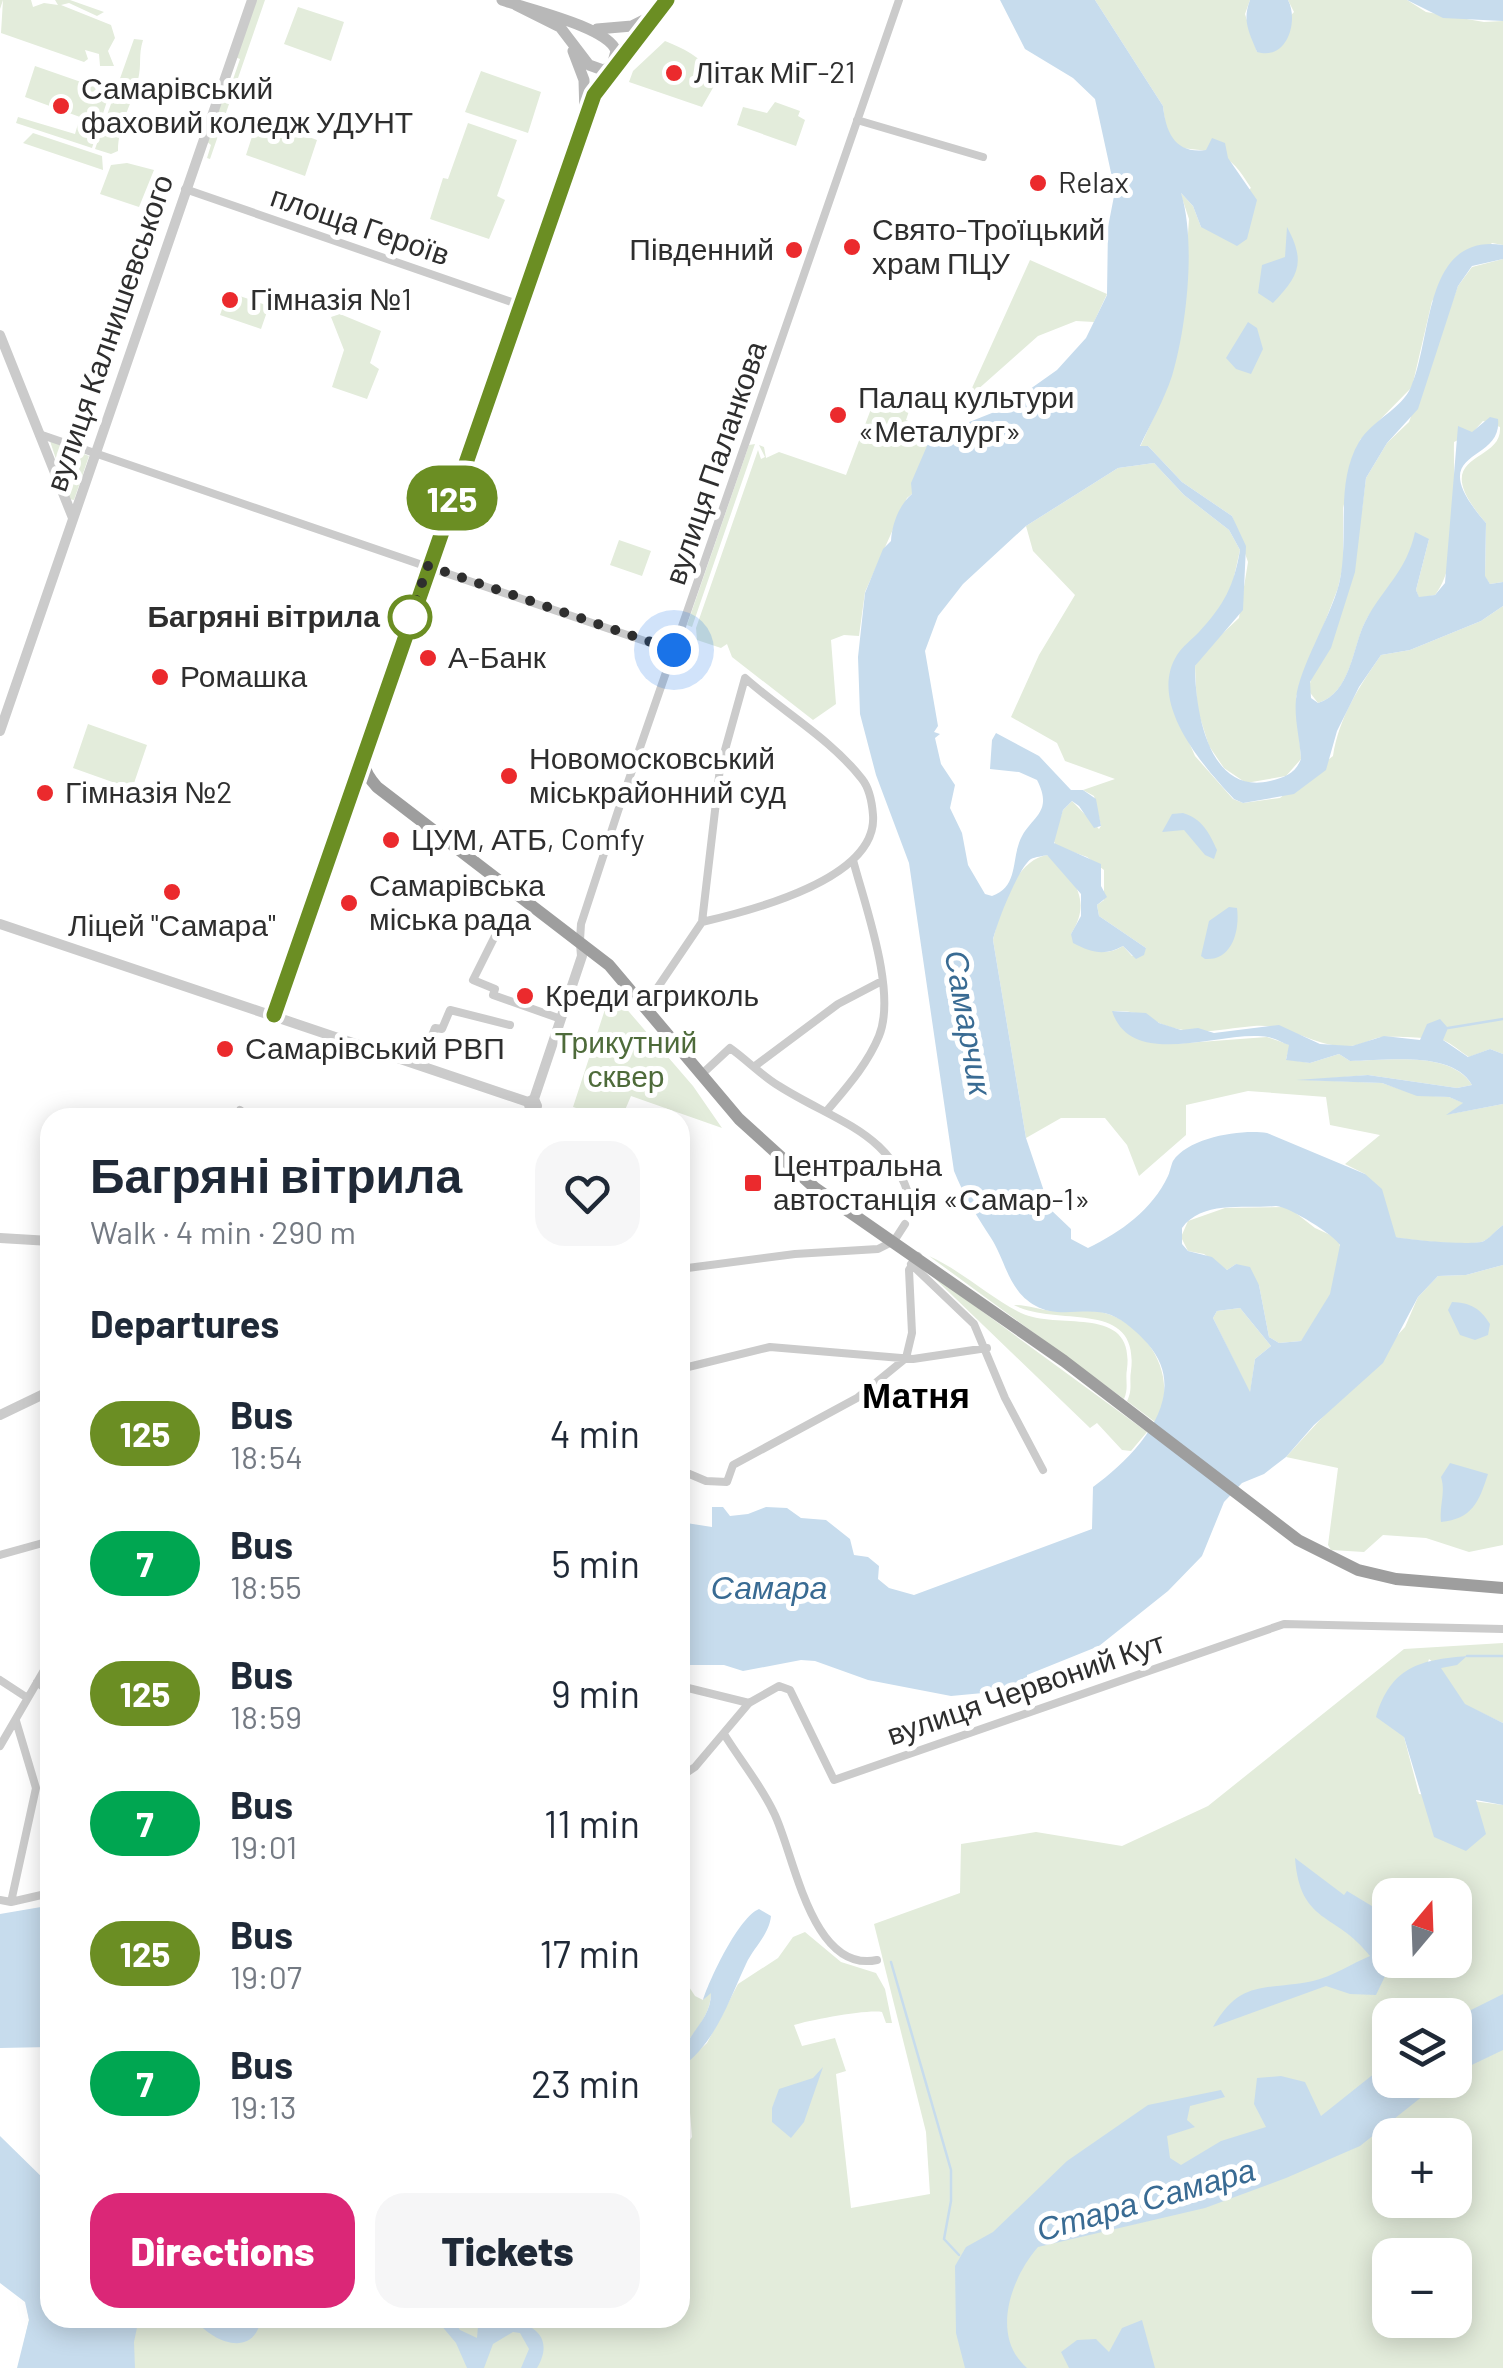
<!DOCTYPE html>
<html lang="en">
<head>
<meta charset="utf-8">
<style>
	body { margin:0; font-family:Barlow,sans-serif; background:#f6f6f7; color:#1f2937; height:100vh; display:flex; flex-direction:column; font-size:38px; white-space:nowrap }
	* { box-sizing:border-box; margin:0 }
	p { font-size:32px; color:#747a83 }
	.icon { flex:none; width:55px; height:55px; fill:none; stroke:currentColor; stroke-width:2; stroke-linecap:round; stroke-linejoin:round }
	.map { position:relative; flex:1; overflow:hidden }
	.side { position:absolute; left:40px; top:1108px; width:650px; height:1220px; display:flex; flex-direction:column; background:#fff; border-radius:30px; box-shadow:0 5px 25px #0003 }
	.side>* { flex:none }
	.badge { padding:0 20px; border-radius:32px; font-size:35px; line-height:65px }
	.needle { width:65px; rotate:19deg }
	.fabs { position:absolute; left:1372px; top:1878px; display:grid; gap:20px }
	.fabs a { display:grid; place-items:center; width:100px; height:100px; border-radius:20px; background:#fff; box-shadow:0 5px 25px #0003; font-size:50px }
	.you { position:absolute; width:50px; height:50px; margin:-25px; border:8px solid #fff; border-radius:50%; background:#1a73e8; box-shadow:0 0 0 15px #1a73e833 }
	.map>.badge { position:absolute; translate:-50% -50%; box-shadow:0 0 0 5px #fff }
	h2 { padding:0 50px; font-size:38px; line-height:90px }
	.round { display:grid; place-items:center; flex:none; width:105px; height:105px; border-radius:30px; background:#f6f6f7 }
	.overview { display:flex; align-items:center; justify-content:space-between; height:170px; padding:0 50px }
	h1 { font-size:48px; font-weight:800; line-height:75px }
	.button { display:flex; gap:20px; margin-top:auto; padding:20px 50px }
	.button a { flex:1; height:115px; border-radius:30px; background:#db2777; color:#fff; font-size:40px; font-weight:800; line-height:115px; text-align:center }
	.button a+a { background:#f6f6f7; color:#1f2937 }
	ul { padding:0; list-style:none }
	li { display:flex; align-items:center; gap:30px; height:130px; padding:0 50px }
	li div { flex:1 }
	li b { display:block; font-size:38px }
	li em { font-style:normal }
	li .badge { min-width:110px; font-weight:700; text-align:center }
	.map>svg:first-child { display:block }
	.green { fill:#e3ecdb; fill-rule:evenodd }
	.water { fill:#c7dced; fill-rule:evenodd }
	.lines { fill:none; stroke-linecap:round; stroke-linejoin:round }
	.stream { stroke:#c7dced; stroke-width:2.5 }
	.minor { stroke:#cbcbcb; stroke-width:8 }
	.tertiary { stroke:#cbcbcb; stroke-width:10 }
	.secondary { stroke:#b8b8b8; stroke-width:11 }
	.trunk { stroke:#9e9e9e; stroke-width:12 }
	.line-casing { stroke:#fff; stroke-width:22 }
	.line { stroke:#6b8e23; stroke-width:15 }
	.walk { stroke:#2e2e2e; stroke-width:10; stroke-dasharray:0 18 }
	.poi-dot { fill:#eb2a2d; stroke:#fff; stroke-width:4 }
	.stop-dot { fill:#fff; stroke:#6b8e23; stroke-width:5 }
	.labels { text-anchor:middle; stroke-width:10; stroke-linejoin:round; paint-order:stroke }
	.poi-label { font-size:30px; fill:#2e2e2e; stroke:#fff; text-anchor:start }
	.street-label { font-size:30px; fill:#2e2e2e; stroke:#fff }
	.stop-label { font-size:30px; font-weight:bold; fill:#2e2e2e; stroke:#fff; text-anchor:end }
	.park-label { font-size:30px; fill:#4e6b3a; stroke:#fff }
	.water-label { font-size:32px; font-style:italic; fill:#396b93; stroke:#fff }
	.quarter-label { font-size:35px; font-weight:bold; fill:#000; stroke:#fff }
</style>
</head>
<body>
<div class="map">
<svg width="1503" height="2368" viewBox="0 0 1503 2368">
	<rect width="100%" height="100%" fill="#fff"/>
	<!-- green -->
	<path class="green" d="M0,0h31l2,7 11,-4 14,2 -3,-5h15l34,12 -7,4 -28,-13 -8,2 50,20 4,13 -7,13 6,15h-14l-1,-12 -14,-4 3,9 -4,3 -83,-29 2,-33 -3,9z
		M255,0h10l-55,159 -3,-1 4,-13 -5,-4 13,-40 8,-4 13,-38 -5,-2z
		M1095,0h155l-5,14 12,38 37,-40 -6,-12h119l19,12 58,10 19,-1v224l-11,-2 -60,58 -20,86 -52,53 -17,68v57l-5,23 -42,109 5,62 -15,17 -40,7 -22,-15 -15,-22 -12,-38 -2,-42 14,-20 30,-28 9,-56 -16,-46 -50,-34 -34,-36 -8,1 16,-35 31,-164 2,-29 -9,-27 13,14 8,21 50,-39c-8,-12 -15,-25 -28,-31 -34,-18 -54,10 -60,-51z
		M298,7l46,15 -13,39 -47,-17z
		M134,39l9,1c-5,16 -1,24 -5,40 -6,25 -20,44 -20,71l-7,3 -16,-5z
		M665,41c23,9 38,18 53,38l-16,28 -73,-25 4,-11z
		M35,66l69,24 4,8 -16,50 -76,-25 2,-6 57,17 5,-17 -55,-20z
		M481,71l60,21 -13,41 -63,-21z
		M775,102l25,9 -2,5 7,4 -9,26 -59,-21 6,-18 24,6z
		M258,118l59,22 -12,36 -59,-21z
		M468,123l49,17 -20,56 8,4 -16,39 -59,-20 13,-41 5,1z
		M33,133l69,23 1,14 -80,-27z
		M127,163l27,7 -15,37 -39,-13 11,-29z
		M1503,259v323l-13,2 -5,-7 1,-54c-63,-73 17,-57 14,-96l-17,-6 -11,12 -18,9c-1,41 7,121 -19,153l-16,3 -3,-8 13,-51c-23,22 -42,50 -60,76 -17,26 -15,77 -51,88l-10,-13 54,-181 4,-31 21,-35 22,-21 49,-136 14,-19z
		M1030,260l77,34 -13,28 -18,-1 -38,15 -71,63z
		M228,292l41,14 -8,23 -41,-14z
		M340,314l41,17 -11,32 9,6 -12,30 -35,-12 12,-37 -13,-33z
		M874,401l36,7 -4,12 27,12 -21,62 -5,4 -42,94 -6,44 -15,-1 -13,5 5,64 -23,16 -81,-63 -5,-13 -6,4 -24,-8 -1,-12 62,-178 3,9 4,-2 -6,-12 5,2 2,11 13,-6 67,23z
		M50,441l39,15 -15,44 -5,-1z
		M755,444l-63,183 -5,-2 62,-180z
		M1154,463l30,32 45,35 11,20 -10,45 -56,113 21,48 38,43 10,4 37,-5 53,-42c6,-39 26,-69 48,-101l29,-5 71,-29 22,-15v448l-13,-5 -21,8c-8,-5 -18,-14 -26,-17 -9,-2 -53,-4 -62,-3 -10,2 -20,8 -30,9 -34,3 -63,-23 -97,-20 -27,2 -50,9 -76,3 -29,-6 -30,-19 -65,-18l60,33 94,-7 23,8 -4,14 24,4 29,-9 11,7c37,0 100,-11 122,24l-15,3 -89,-13 -58,5 72,3 35,12 32,2 15,6 -14,11 53,-10v121c-6,4 -12,13 -19,16 -11,6 -75,-1 -89,-4l-30,-63 -20,-10 35,-29 -50,-10 -4,-28 -78,-6 -62,14v30l-47,41 -12,-31 -22,-27h-44l-35,20 -33,-198c7,-29 21,-79 54,-85 29,22 45,47 24,79 19,14 30,25 52,12l9,10 14,-8 -47,-32 -2,-11 7,-5v-30l-17,-13 -31,-11 -3,-7 10,-29 9,-9 27,28 2,-3 -7,-30 -11,-6 32,-11 -50,-18 -8,-18 -46,-26 28,-62 36,-60 -42,-44 -7,-25 92,-58z
		M619,540l32,11 -9,25 -32,-11z
		M88,724l59,21 -15,44 -59,-21z
		M611,991l82,95 29,42 -91,-32 -9,21h-18l-31,-10z
		M1288,1207l27,21 22,10c15,29 -16,82 -36,103l-22,2 -10,-6 -10,-52 -23,-21 -9,6 -23,-16 -16,-3 -7,-14 7,-16 37,-13z
		M929,1256c33,15 60,41 92,57 38,18 114,-10 106,56 -2,11 2,19 -3,30z
		M1503,1265v280l-34,7 -43,-14 -43,-3 -19,17 -33,-2 -3,-5 10,-77 -52,-11 119,-130 13,-30 20,-21 28,-1z
		M927,1271l220,161 -16,19 -9,-1 -25,-27 -7,5z
		M1014,1305c14,0 26,5 39,6 18,1 38,-3 55,3 43,15 72,67 47,108l-28,-21c6,-12 2,-19 4,-30 9,-74 -75,-43 -117,-66z
		M1240,1308l31,38 -16,13 -5,35 -37,-76 4,-7z
		M1503,1643v80l-38,-18 -25,-37 -11,-9 -25,78 15,57 84,11v563h-1485l11,-48 -3,-18 24,16h630v-164l12,-17 -3,-37 -9,-2v-30l27,-25 31,-59 40,-26 15,-21 12,-5 36,30 35,11 9,16 7,34h-6l-4,-11c-14,-3 -72,8 -88,13l8,21 33,-8 11,33 -10,3 15,134 79,-14 -4,-62 -52,-208 86,-31 1,-49 75,-12 86,14 86,-40 196,-157zM1390,1895h65v65h-65zM1390,2015h65v65h-65zM1390,2135h65v65h-65zM1390,2255h65v65h-65z
		M680,1973l15,23 8,4 8,-9c1,22 -17,43 -31,59z"/>
	<!-- water -->
	<path class="water" d="M1000,0h95l68,106c3,28 13,48 43,44l6,-12 13,5 3,15 29,42 -10,39 -10,7 -36,-19 -8,-21 -12,-13c15,48 6,133 -9,183 -8,24 -21,47 -32,70h8l34,36 50,34 14,30 -3,64 -48,56c0,43 13,130 75,115 15,-4 25,-7 31,-22 -1,-20 -7,-40 -5,-60 3,-32 34,-80 43,-115 11,-45 -5,-100 20,-142 13,-22 43,-33 52,-55 22,-50 12,-154 92,-142v14l-31,7 -14,20 -40,123 -31,34 -21,35 -11,94 -24,76 -21,34 1,16 7,5c33,-10 34,-55 47,-81 18,-35 41,-49 50,-90l14,7 -13,51 3,7 16,-2 10,-12 13,-157 14,6 18,-15 8,2c5,47 -79,27 -12,104l-1,53 5,8 13,-2v24l-22,15 -71,29 -29,5 -22,32 -22,44 -11,39 -32,24 -51,9 -9,-4c-31,-33 -87,-96 -57,-144 5,-8 15,-16 22,-23 25,-27 35,-46 41,-82l-11,-20 -45,-35 -30,-32 -36,5 -92,58 -63,58 -25,32 -13,35 13,75 -4,6 6,2 -5,4 6,26 14,21 -5,23 12,25 6,32 17,29 7,2c25,-9 20,-33 27,-53 9,-26 36,-28 18,-63l-18,-8 -29,-3 2,-29 4,-7 43,23 32,34h12l13,9 5,27 -7,2 -15,-22 -7,-5 -9,9 -9,33 47,21v22l6,11 -10,8 2,11 47,32 -2,7 -8,4 -13,-13c-18,10 -31,7 -50,-3l-2,-9 10,-18v-22l-34,-39c-4,1 -12,2 -16,4 -13,9 -35,66 -38,81l33,198 24,71 21,20v10l17,9c33,-16 64,-38 80,-72 1,-1 4,-14 5,-15 16,-24 69,-32 94,-28l98,41 17,15 14,48c13,3 77,9 88,4 7,-4 13,-12 19,-16v40l-37,10 -28,1 -20,21 -35,66 -69,62 -28,32 -22,17 -22,9 -18,19 -22,54 -34,35 -69,55 -72,29v7l-12,8 -64,6 -83,-16 -53,-19 -14,-1 -58,11 -19,-6h-44v-143l32,5v-20h11l7,9 18,-2 18,-7 21,1 14,10 25,2 24,19 4,16 14,2 11,9 -1,13 11,9 25,7 178,-66 1,-42c43,-31 101,-92 54,-144 -10,-11 -22,-22 -36,-28 -23,-9 -53,4 -75,-9 -28,-15 -30,-45 -45,-68 -15,-23 -27,-42 -37,-67l-45,-308 -33,-88 -16,-61 -2,-57 7,-64 18,-44 8,-8c1,-17 8,-36 21,-47l-1,-11 22,-51 6,2 63,-25 55,-39 29,-32 21,-43 1,-68 7,-36 -20,-92 -22,-21 -48,-29zM1276,1206c14,1 58,29 64,39l-10,49 -29,47 -22,2 -10,-6 -10,-52 -9,-18 -14,-3 -9,6 -15,-13 -24,-6 -6,-7v-16c20,-28 64,-19 94,-22zM1240,1308l31,38 -16,13 -5,33 -37,-74 4,-7z
		M1250,0h38c11,21 -1,61 -31,52 -8,-20 -15,-31 -7,-52z
		M1407,0h96v21l-60,-3z
		M1287,227c19,35 12,49 -14,76l-15,-10 4,-28 23,-8z
		M1248,322l9,6 6,21 -12,25 -15,-5 -10,-11z
		M1183,813c19,6 26,19 34,37l-3,9 -9,-4 -21,-25 -22,2 10,-18z
		M1229,907l8,1c3,23 -5,53 -32,51l-4,-3 8,-35z
		M1112,1011l34,2 13,10 22,7 17,-2 16,5 65,-8 41,19 32,2 32,-10 36,4 7,-16 13,-5 8,9 -5,12 25,17 22,-8 13,5v50l-57,11 17,-12 -14,-6 -32,-1 -35,-13 -86,-3 72,-5 89,13 15,-3c-20,-35 -87,-24 -122,-24l-11,-7 -29,9 -24,-3 3,-15c-6,-2 -14,-7 -21,-8 -46,-8 -136,35 -156,-26z
		M1452,1302c19,1 28,6 38,22l-2,11 -13,5 -15,-5 -12,-25z
		M1450,1463l38,11c-9,28 -16,45 -47,48 -2,-17 5,-29 0,-45z
		M1467,1656l-10,9 -16,3 24,36 38,19v82l-27,-5 10,34 -20,17 -32,-14 -30,-100 -28,-20c15,-50 43,-57 91,-61z
		M1295,1858l49,37 3,-4 43,26v38l-6,9 3,8 -11,23 -26,-1 -24,-8 -113,41c28,-49 52,-36 100,-46 18,-4 40,-18 57,-25 -34,-44 -70,-31 -75,-98z
		M41,1907l9,2v138l-50,1v-134z
		M759,1909l12,7c-2,19 -17,31 -25,48 -18,38 -30,79 -66,104 0,-32 31,-44 31,-75l-8,7c7,-22 36,-83 56,-91z
		M1503,1994v56l-48,23v-55z
		M1390,2061v19h53l-83,66 -74,32 -81,30 -167,39c-27,31 -48,89 -11,121h-62l-9,-35 -1,-67 11,-19 27,-15 74,-71 81,-56 73,-15 4,7 -35,9 -3,14 8,7 -28,9 3,22 11,7 40,-24 45,-14 -12,-23 3,-26 24,-2 24,6 16,34z
		M823,2067l-19,55 -13,16 -19,-16v-14l7,-19 34,-11z
		M0,2136l50,49v133h89l-5,24 1,26h-118l12,-48 -4,-18 -25,-19z
		M218,2318l13,8 8,-1 5,-7h17c-6,41 -49,25 -66,1z
		M435,2318h17l8,12 17,8 1,-12 7,-8c29,-1 76,9 52,50h-16l8,-19 -9,-16 -7,-1 -20,12 -9,24h-17l-11,-25z
		M1142,2320l13,48h-86l-8,-16 16,-12 19,-1 13,13 13,-24z"/>
	<g class="lines">
		<!-- stream -->
		<path class="stream" d="M1448,1028l55,-9
			M1467,1656h36
			M891,1962l60,208v31l-7,38 15,16"/>
		<!-- minor -->
		<path class="minor" d="M857,120l126,37
			M185,189l335,116
			M39,434l635,217
			M499,928l-26,52 22,9 -2,6 68,24
			M580,940l1,-16 37,-113 281,-811
			M644,1002l14,-15 44,-65c48,-11 176,-43 171,-107 -1,-13 -3,-26 -11,-36 -31,-40 -80,-68 -117,-101l-25,90 -18,154
			M420,1065l15,-37 7,1 8,-19 60,15
			M755,1066l83,-62 44,-23
			M702,1074l28,-26c17,12 32,28 49,38 60,38 119,47 134,126
			M826,1112c20,-24 41,-47 53,-76 18,-44 -14,-130 -26,-176
			M237,1118l3,-8
			M911,1264l63,60 31,74 38,72
			M680,1269l115,-15 83,-5 16,-8 11,-17
			M680,1369l90,-22 143,12 74,-11
			M48,1392l2,175
			M680,1470l26,11 21,1 6,-17 124,-67 49,-40 6,-25 -3,-63 9,-14
			M0,1555l50,-14
			M0,1680l26,17
			M37,1682l13,10
			M680,1686l69,17
			M724,1734c16,26 37,51 50,79 20,40 37,161 103,147
			M0,1746l50,-86
			M680,1777l15,-10 54,-64 30,-17 11,4 44,90 450,-156 219,5
			M0,1900l11,2 39,-9
			M11,1902l25,-114 -20,-67"/>
		<!-- tertiary -->
		<path class="tertiary" d="M0,335l73,183
			M0,731l252,-731
			M0,924l528,178
			M274,1015l86,-254
			M534,1099l48,-143 -1,-13
			M534,1099l3,7 -7,2 -2,-6z
			M0,1238l50,3
			M0,1415l50,-24"/>
		<!-- secondary -->
		<path class="secondary" d="M502,0c25,9 106,27 114,51l-4,15 -9,4 -14,-5 -29,-38 -44,-22
			M597,29l35,-3 24,-12
			M573,51l11,29 1,35"/>
		<!-- trunk -->
		<path class="trunk" d="M667,0l-73,95 -222,629c-9,28 -16,40 5,63l232,178 130,154 76,69 249,173 234,179 60,30 38,9 107,9"/>
	</g>
	<g class="lines">
		<!-- line casing -->
		<g class="line-casing">
			<path id="line" d="M274,1015l320,-920 73,-95"/>
		</g>
		<!-- line -->
		<use href="#line" class="line"/>
		<!-- walk -->
		<path class="walk" d="M410,617l18,-51 246,84"/>
	</g>
	<!-- markers -->
	<g class="poi-dot">
		<circle cx="674" cy="73" r="10"/>
		<circle cx="61" cy="106" r="10"/>
		<circle cx="1038" cy="183" r="10"/>
		<circle cx="852" cy="247" r="10"/>
		<circle cx="794" cy="250" r="10"/>
		<circle cx="230" cy="300" r="10"/>
		<circle cx="838" cy="415" r="10"/>
		<circle cx="428" cy="658" r="10"/>
		<circle cx="160" cy="677" r="10"/>
		<circle cx="509" cy="776" r="10"/>
		<circle cx="45" cy="793" r="10"/>
		<circle cx="391" cy="840" r="10"/>
		<circle cx="172" cy="892" r="10"/>
		<circle cx="349" cy="903" r="10"/>
		<circle cx="525" cy="996" r="10"/>
		<circle cx="225" cy="1049" r="10"/>
		<rect x="743" y="1173" width="20" height="20" rx="5"/>
	</g>
	<circle class="stop-dot" cx="410" cy="617" r="20"/>
	<g class="labels">
		<!-- poi labels -->
		<g class="poi-label">
			<text x="694" y="83">Літак МіГ-21</text>
			<text x="81" y="99">Самарівський<tspan x="81" dy="34">фаховий коледж УДУНТ</tspan></text>
			<text x="1058" y="193">Relax</text>
			<text x="872" y="240">Свято-Троїцький<tspan x="872" dy="34">храм ПЦУ</tspan></text>
			<text x="774" y="260" text-anchor="end">Південний</text>
			<text x="250" y="310">Гімназія №1</text>
			<text x="858" y="408">Палац культури<tspan x="858" dy="34">«Металург»</tspan></text>
			<text x="448" y="668">А-Банк</text>
			<text x="180" y="687">Ромашка</text>
			<text x="529" y="769">Новомосковський<tspan x="529" dy="34">міськрайонний суд</tspan></text>
			<text x="65" y="803">Гімназія №2</text>
			<text x="411" y="850">ЦУМ, АТБ, Comfy</text>
			<text x="369" y="896">Самарівська<tspan x="369" dy="34">міська рада</tspan></text>
			<text x="172" y="936" text-anchor="middle">Ліцей "Самара"</text>
			<text x="545" y="1006">Креди агриколь</text>
			<text x="245" y="1059">Самарівський РВП</text>
			<text x="773" y="1176">Центральна<tspan x="773" dy="34">автостанція «Самар-1»</tspan></text>
		</g>
		<!-- street labels -->
		<g class="street-label">
			<text transform="translate(360 226) rotate(19)" y="10">площа Героїв</text>
			<text transform="translate(110 333) rotate(-71)" y="10">вулиця Калнишевського</text>
			<text transform="translate(716 463) rotate(-71)" y="10">вулиця Паланкова</text>
			<text transform="translate(1026 1689) rotate(-19)" y="10">вулиця Червоний Кут</text>
		</g>
		<!-- stop labels -->
		<g class="stop-label">
			<text x="380" y="627">Багряні вітрила</text>
		</g>
		<!-- park labels -->
		<g class="park-label">
			<text x="626" y="1053">Трикутний<tspan x="626" dy="34">сквер</tspan></text>
		</g>
		<!-- water labels -->
		<g class="water-label">
			<text transform="translate(968 1023) rotate(80)" y="11">Самарчик</text>
			<text x="769" y="1599">Самара</text>
			<text transform="translate(1146 2200) rotate(-16)" y="11">Стара Самара</text>
		</g>
		<!-- quarter labels -->
		<g class="quarter-label">
			<text x="916" y="1408">Матня</text>
		</g>
	</g>
</svg>
<div class="fabs">
<a><svg class="needle" viewBox="-14 -14 28 28"><path d="M0-13l5 13h-10z" fill="#e53935"/><path d="M0 13l5-13h-10z" fill="#747a83"/></svg></a>
<a><svg class="icon" aria-label="layers" viewBox="0 0 24 24"><path d="M12 4l9 5-9 5-9-5zM3 14l9 5 9-5"/></svg></a>
<a>+</a>
<a>−</a>
</div>
<div class="you" style="left:674px;top:650px"></div>
<b class="badge" style="left:452px;top:498px;background:#6b8e23;color:#fff">125</b>
<section class="side">
<div class="overview"><div><h1>Багряні вітрила</h1><p>Walk · 4 min · 290 m</p></div><a class="round"><svg class="icon" aria-label="heart" viewBox="0 0 24 24"><path d="M12 20l-8-8c-3-5 5-10 8-4 3-6 11-1 8 4z"/></svg></a></div>
<h2>Departures</h2>
<ul>
<li><span class="badge" style="background:#6b8e23;color:#fff">125</span><div><b>Bus</b><p>18:54</p></div><em>4 min</em></li>
<li><span class="badge" style="background:#00a651;color:#fff">7</span><div><b>Bus</b><p>18:55</p></div><em>5 min</em></li>
<li><span class="badge" style="background:#6b8e23;color:#fff">125</span><div><b>Bus</b><p>18:59</p></div><em>9 min</em></li>
<li><span class="badge" style="background:#00a651;color:#fff">7</span><div><b>Bus</b><p>19:01</p></div><em>11 min</em></li>
<li><span class="badge" style="background:#6b8e23;color:#fff">125</span><div><b>Bus</b><p>19:07</p></div><em>17 min</em></li>
<li><span class="badge" style="background:#00a651;color:#fff">7</span><div><b>Bus</b><p>19:13</p></div><em>23 min</em></li>
</ul>
<div class="button"><a>Directions</a><a>Tickets</a></div>
</section>
</div>
</body>
</html>
